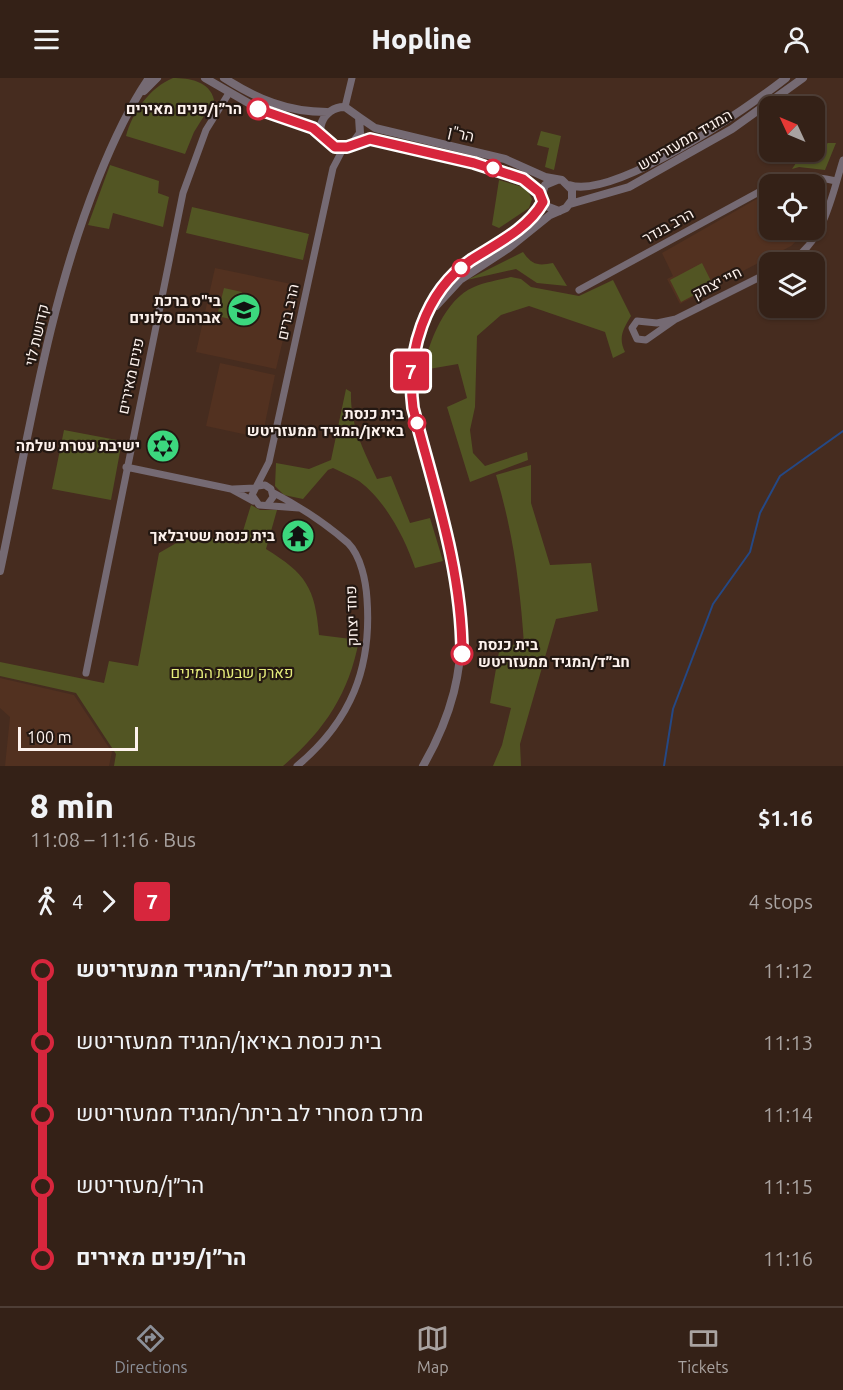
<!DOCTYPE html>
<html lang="en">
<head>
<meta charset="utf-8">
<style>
	body { margin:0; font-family:Ubuntu,Heebo,sans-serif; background:#3c2920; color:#f1f3f6; height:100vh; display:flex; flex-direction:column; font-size:22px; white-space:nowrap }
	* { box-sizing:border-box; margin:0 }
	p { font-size:20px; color:#a9a3a1 }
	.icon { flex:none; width:33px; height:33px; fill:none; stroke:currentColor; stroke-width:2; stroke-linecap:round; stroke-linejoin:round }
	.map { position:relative; height:688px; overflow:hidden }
	.panel { display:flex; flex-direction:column; background:#342117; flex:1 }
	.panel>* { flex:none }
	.badge { padding:0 12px; border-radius:4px; font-size:21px; line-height:39px }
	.needle { width:39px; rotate:314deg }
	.fabs { position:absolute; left:759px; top:18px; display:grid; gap:12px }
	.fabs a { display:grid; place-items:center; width:66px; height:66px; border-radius:12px; background:#342117; box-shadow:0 2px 4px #0004,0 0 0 2px #4e3e36; font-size:30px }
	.scale { position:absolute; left:18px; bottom:15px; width:120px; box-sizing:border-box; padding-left:6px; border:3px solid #fdf2ed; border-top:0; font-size:16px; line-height:21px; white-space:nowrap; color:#fdf2ed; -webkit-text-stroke:4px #241812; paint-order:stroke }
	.map>.badge { position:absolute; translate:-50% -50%; box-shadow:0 0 0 3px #fff }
	.legs { display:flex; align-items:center; gap:9px; height:66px; padding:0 30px; font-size:20px }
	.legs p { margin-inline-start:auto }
	.summary { display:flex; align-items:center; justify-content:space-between; height:102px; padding:0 30px }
	h1 { font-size:33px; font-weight:800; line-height:45px }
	ul { padding:0 30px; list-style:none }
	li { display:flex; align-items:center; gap:21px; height:72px; font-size:22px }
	li i { display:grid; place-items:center; width:9px; height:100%; margin:0 8px; background:currentColor }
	li i::after { content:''; width:15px; height:15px; margin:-8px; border:4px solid; border-radius:50%; background:#342117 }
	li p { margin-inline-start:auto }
	li:first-child i { background:linear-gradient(#0000 50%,currentColor 0) }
	li:last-child i { background:linear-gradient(currentColor 50%,#0000 0) }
	header { display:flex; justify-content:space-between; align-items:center; height:78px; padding:0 30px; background:#342117; font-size:27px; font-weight:800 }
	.tab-bar { display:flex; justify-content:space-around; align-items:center; height:84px; border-top:2px solid #4e3e36; background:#342117; font-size:16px; color:#a9a3a1 }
	.tab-bar a { display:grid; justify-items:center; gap:3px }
	.tab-bar .selected { color:#8c9099 }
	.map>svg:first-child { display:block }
	.built { fill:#523120 }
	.green { fill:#525523 }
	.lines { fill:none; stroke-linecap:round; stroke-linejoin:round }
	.stream { stroke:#254884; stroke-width:2 }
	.minor { stroke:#756a73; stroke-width:7 }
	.tertiary { stroke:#756a73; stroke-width:8 }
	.line-1-casing { stroke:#fff; stroke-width:14 }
	.line-1 { stroke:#d7263d; stroke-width:9 }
	.stop-1-dot { fill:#fff; stroke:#d7263d; stroke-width:3 }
	.labels { text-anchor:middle; stroke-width:4.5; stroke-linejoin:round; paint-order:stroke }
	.stop-label { font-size:15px; font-weight:bold; fill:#fdf2ed; stroke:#241812; text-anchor:end }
	.street-label { font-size:15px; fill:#fdf2ed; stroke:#241812 }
	.poi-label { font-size:15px; font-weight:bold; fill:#fdf2ed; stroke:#241812; text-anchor:end }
	.park-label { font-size:15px; fill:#e6ed7b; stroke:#241812 }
</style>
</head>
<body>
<header><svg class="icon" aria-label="menu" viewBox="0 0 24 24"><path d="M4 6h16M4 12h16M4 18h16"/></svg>Hopline<svg class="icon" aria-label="person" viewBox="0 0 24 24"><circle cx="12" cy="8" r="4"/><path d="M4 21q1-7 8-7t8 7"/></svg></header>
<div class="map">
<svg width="843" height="688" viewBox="0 0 843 688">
	<rect width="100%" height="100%" fill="#462c1f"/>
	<!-- built -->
	<path class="built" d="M769,114l1,38h35l-3,6 -11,10 -111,58 -13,-25 6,-3 -11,-23z
		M215,190l81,17 -20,84 -80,-17z
		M220,285l55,12 -13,63 -56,-12z
		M0,600l74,17 38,57 -3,14h-104l5,-49 -10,-9z"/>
	<!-- green -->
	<path class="green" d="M173,0c16,0 37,3 41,22l-20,32 -9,22 -59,-18c6,-23 24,-49 47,-58z
		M541,53l20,5 -7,34 -9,-3 4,-19 -12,-3z
		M828,65h8l-11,27 -26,-3 -7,2 6,-9z
		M110,87l49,16 -1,12 11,4 -6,30 -50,-14 -4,16 -21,-4z
		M499,102l27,8 6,11 -3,9 -30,20 -7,-3z
		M192,129l117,27 -6,26 -117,-27z
		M523,174c9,13 15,14 30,11l14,23 -30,-3 -21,-14 -49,11z
		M702,185l11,22 -32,17 -11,-22z
		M511,199l10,2 10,8 48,9 34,-16 18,36c-8,13 -13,22 -6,36l-12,6 -8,-26 -76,-26 -28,9 -24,21 -2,71 -5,23 3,23 12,13 42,-14 1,8 -58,22 -23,-75 20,-9 -9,-34 -35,6c6,-28 22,-71 51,-83 11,-5 25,-7 37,-10z
		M224,210l18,4 -7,28 -18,-4z
		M346,311l5,3c-1,33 12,57 26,87l14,-3 19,47 20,-5 13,43 -28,7c-10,-30 -30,-68 -56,-87 -8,-5 -18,-9 -26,-13l-5,2 -25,29 -19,-4 -9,-9 1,-23 33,6 22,-9z
		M64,352l58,11 -11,59 -59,-11z
		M531,387v38l19,62 41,-2 7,48 -42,8 -36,125 1,22h-28l9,-21 9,-37 -21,-5 10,-57 24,-2c-4,-59 -11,-112 -28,-169z
		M251,427l9,5h17l-11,39c40,25 49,38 53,86l40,5c-10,54 -35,91 -76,126h-169l2,-12 -40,-61 -76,-17v-14l104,21 5,-22 29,5 21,-113 33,-19 47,10z"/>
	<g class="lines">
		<!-- stream -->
		<path class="stream" d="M664,688l9,-57 40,-105 37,-52 10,-39 20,-37 63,-45"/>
		<!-- minor -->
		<path class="minor" d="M345,29l7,-29
			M772,106c22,-11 41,-8 64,-3
			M789,184c35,-19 43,-67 54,-102
			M579,212l191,-104
			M676,241l-19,4 -20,-2 -5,7 5,11 9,1 30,-21 94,-47
			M126,389l105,22 22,12
			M258,408l7,-1 6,4 2,8 -5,7
			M233,411l22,-1
			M272,414c27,14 53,31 76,51 13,13 18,39 19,56 5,69 -16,122 -70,167
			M299,430l-40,-3 -7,-10 17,-33 64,-294 11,-21
			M86,595l97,-480 23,-63 23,-37"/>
		<!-- tertiary -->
		<path class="tertiary" d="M205,0l54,31 62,24
			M224,0c33,21 63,34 103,34
			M144,13l13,-13
			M359,39l16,11 130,31 40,18 17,3 10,10v10l-6,8 -16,7 -41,33 -49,32 -24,26
			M352,66l8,-11 -1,-16 -14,-10c-22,-1 -36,29 -12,39 14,6 25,-8 39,-6 34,5 134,26 159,44 5,4 8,9 11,14
			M557,102l-12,5 -3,9 4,12 13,5
			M569,107c45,15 179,-77 217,-107
			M570,126l59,-17 103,-58 71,-51
			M0,493c28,-131 48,-267 98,-392 14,-35 29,-69 51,-101
			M423,688c62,-108 37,-186 6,-298 -13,-49 -26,-87 -9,-137 10,-28 25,-52 49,-70 25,-18 58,-31 74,-59"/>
	</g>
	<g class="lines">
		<!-- line-1 casing -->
		<g class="line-1-casing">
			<path id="line-1" d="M258,31l55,19 22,19h12l23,-8 104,24 49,16 16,13 4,10c-15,27 -47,42 -72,58 -47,32 -65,94 -58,148 21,81 49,161 49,246"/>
		</g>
		<!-- line-1 -->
		<use href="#line-1" class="line-1"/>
	</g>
	<!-- icons -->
	<defs>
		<g id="school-disc" transform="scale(1.725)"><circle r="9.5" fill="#3cd77e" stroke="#241812"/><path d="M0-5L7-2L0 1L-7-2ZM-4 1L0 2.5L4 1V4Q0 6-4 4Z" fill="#111"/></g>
		<g id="synagogue-disc" transform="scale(1.725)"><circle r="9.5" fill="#3cd77e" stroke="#241812"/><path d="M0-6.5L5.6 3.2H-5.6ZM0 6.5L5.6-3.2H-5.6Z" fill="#111"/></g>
		<g id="temple-disc" transform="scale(1.725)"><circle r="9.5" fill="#3cd77e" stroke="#241812"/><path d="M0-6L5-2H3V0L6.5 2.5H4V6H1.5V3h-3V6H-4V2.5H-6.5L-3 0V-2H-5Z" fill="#111"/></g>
	</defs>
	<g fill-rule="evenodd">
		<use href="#school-disc" x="244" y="232"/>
		<use href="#synagogue-disc" x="163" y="368"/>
		<use href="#temple-disc" x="298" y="458"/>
	</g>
	<!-- markers -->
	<g class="stop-1-dot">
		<circle cx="258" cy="31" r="10"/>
		<circle cx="493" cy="90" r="8"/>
		<circle cx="461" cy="190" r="8"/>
		<circle cx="417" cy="345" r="8"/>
		<circle cx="462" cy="576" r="10"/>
	</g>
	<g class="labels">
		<!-- stop labels -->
		<g class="stop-label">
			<text x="242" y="36">הר״ן/פנים מאירים</text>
			<text x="404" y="341">בית כנסת<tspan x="404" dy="17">באיאן/המגיד ממעזריטש</tspan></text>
			<text x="478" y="572" text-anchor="start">בית כנסת<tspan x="478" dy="17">חב״ד/המגיד ממעזריטש</tspan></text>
		</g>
		<!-- street labels -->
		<g class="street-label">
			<text transform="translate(461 56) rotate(13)" y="5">הר"ן</text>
			<text transform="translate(685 62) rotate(-30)" y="5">המגיד ממעזריטש</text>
			<text transform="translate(668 148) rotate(-29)" y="5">הרב בנדר</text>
			<text transform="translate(717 205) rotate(-27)" y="5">חיי יצחק</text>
			<text transform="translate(288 234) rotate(-78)" y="5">הרב ברים</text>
			<text transform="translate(37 257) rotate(-77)" y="5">קדושת לוי</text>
			<text transform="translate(131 298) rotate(-78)" y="5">פנים מאירים</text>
			<text transform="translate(352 538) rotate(-92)" y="5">פחד יצחק</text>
		</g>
		<!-- poi labels -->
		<g class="poi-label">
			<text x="221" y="228">בי"ס ברכת<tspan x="221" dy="17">אברהם סלונים</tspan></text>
			<text x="140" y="373">ישיבת עטרת שלמה</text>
			<text x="275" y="463">בית כנסת שטיבלאך</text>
		</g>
		<!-- park labels -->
		<g class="park-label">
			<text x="232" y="600">פארק שבעת המינים</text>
		</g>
	</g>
</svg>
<div class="fabs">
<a><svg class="needle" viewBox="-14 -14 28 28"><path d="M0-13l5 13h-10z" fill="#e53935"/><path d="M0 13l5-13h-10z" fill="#a9a3a1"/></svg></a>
<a><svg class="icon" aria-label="locate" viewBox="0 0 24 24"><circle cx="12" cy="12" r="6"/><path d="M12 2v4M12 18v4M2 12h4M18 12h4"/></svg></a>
<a><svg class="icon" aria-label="layers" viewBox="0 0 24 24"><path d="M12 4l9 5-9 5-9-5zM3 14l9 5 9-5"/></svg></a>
</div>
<div class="scale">100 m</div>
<b class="badge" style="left:411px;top:293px;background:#d7263d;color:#fff">7</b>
</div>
<section class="panel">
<div class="summary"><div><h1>8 min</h1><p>11:08 – 11:16 · Bus</p></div><b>$1.16</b></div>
<div class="legs"><svg class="icon" aria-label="walk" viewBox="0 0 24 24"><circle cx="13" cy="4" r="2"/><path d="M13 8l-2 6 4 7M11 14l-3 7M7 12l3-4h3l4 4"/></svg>4<svg class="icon" aria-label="forward" viewBox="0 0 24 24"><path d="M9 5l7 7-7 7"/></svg><b class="badge" style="background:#d7263d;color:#fff">7</b><p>4 stops</p></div>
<ul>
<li><i style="color:#d7263d"></i><b>בית כנסת חב״ד/המגיד ממעזריטש</b><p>11:12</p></li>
<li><i style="color:#d7263d"></i><span>בית כנסת באיאן/המגיד ממעזריטש</span><p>11:13</p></li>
<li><i style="color:#d7263d"></i><span>מרכז מסחרי לב ביתר/המגיד ממעזריטש</span><p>11:14</p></li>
<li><i style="color:#d7263d"></i><span>הר״ן/מעזריטש</span><p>11:15</p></li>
<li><i style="color:#d7263d"></i><b>הר״ן/פנים מאירים</b><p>11:16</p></li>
</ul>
</section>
<nav class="tab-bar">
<a class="selected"><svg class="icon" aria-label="directions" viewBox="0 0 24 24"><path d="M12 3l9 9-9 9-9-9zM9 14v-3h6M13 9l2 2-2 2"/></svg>Directions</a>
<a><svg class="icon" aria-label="map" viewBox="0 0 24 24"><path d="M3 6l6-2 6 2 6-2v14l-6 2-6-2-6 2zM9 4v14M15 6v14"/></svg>Map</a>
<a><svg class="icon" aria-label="tickets" viewBox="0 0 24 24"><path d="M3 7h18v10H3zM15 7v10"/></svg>Tickets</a>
</nav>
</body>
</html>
